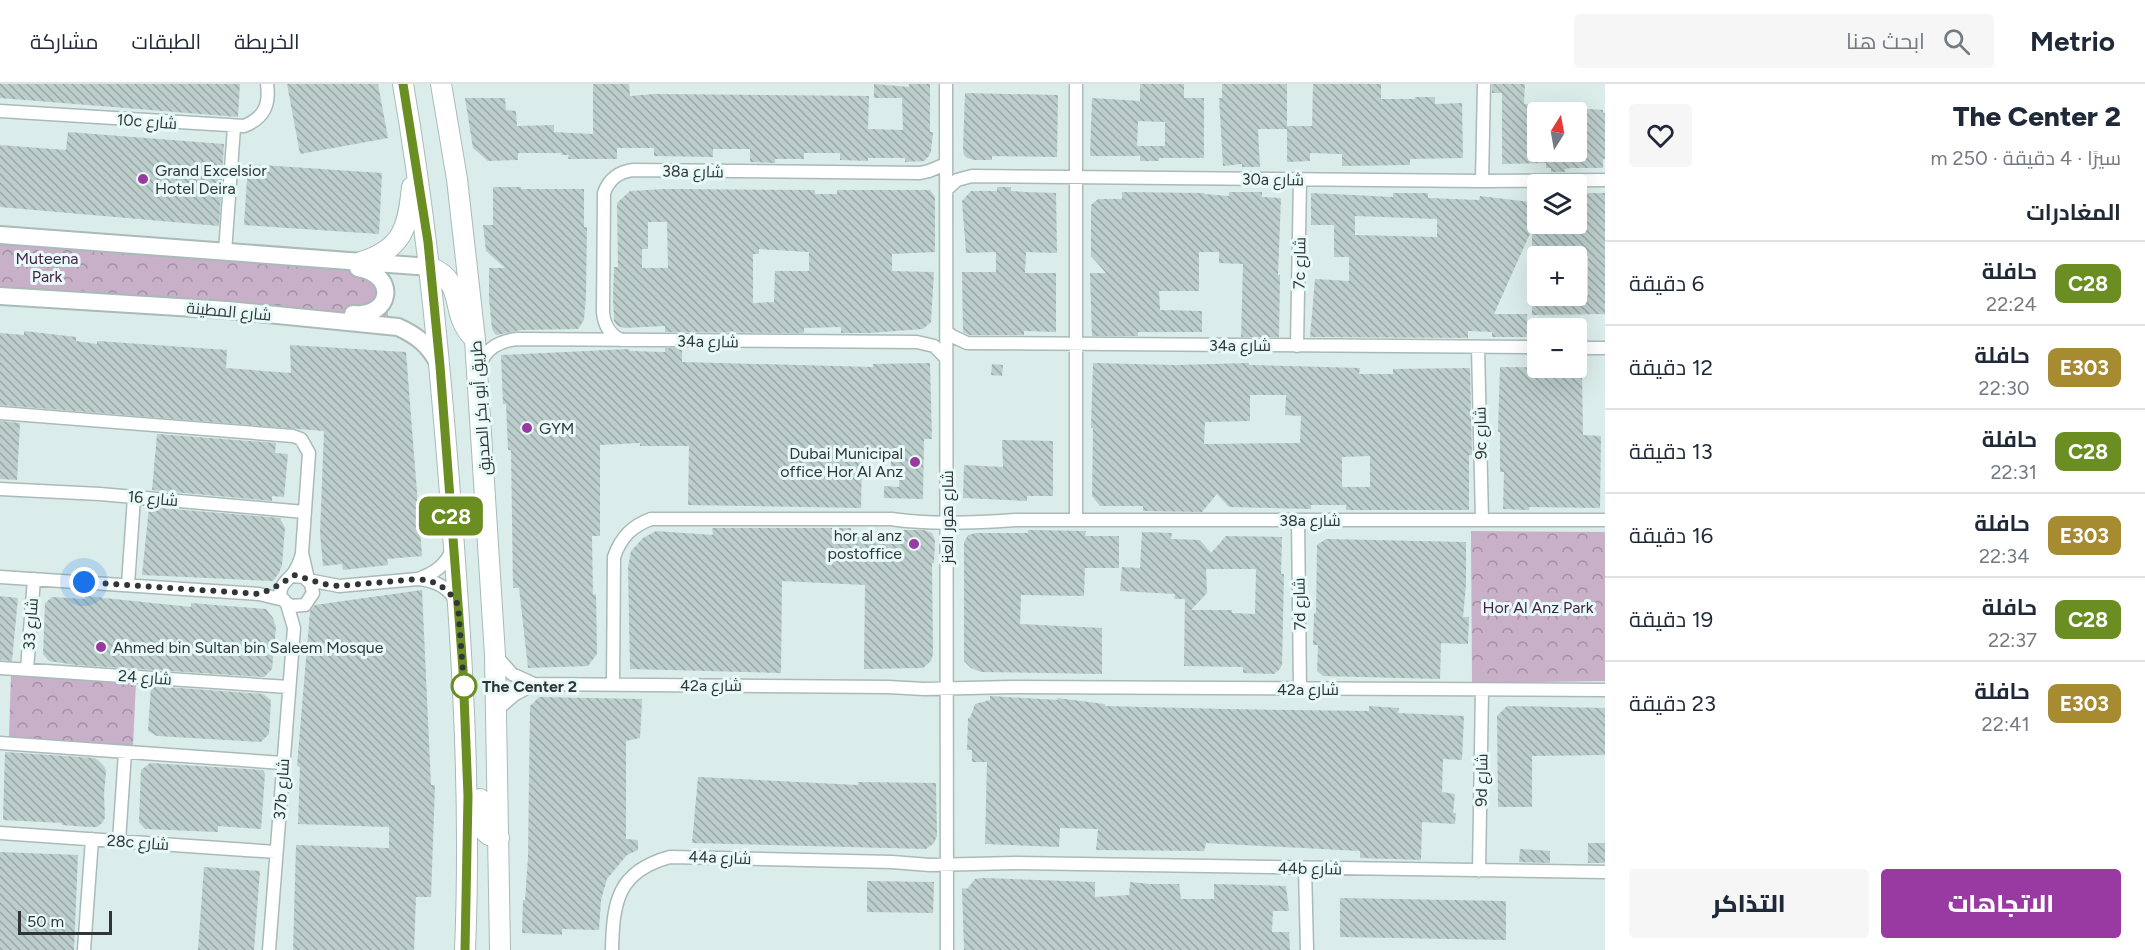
<!DOCTYPE html>
<html lang="ar">
<head>
<meta charset="utf-8">
<style>
	body { margin:0; font-family:Figtree,Cairo,sans-serif; background:#f6f6f7; color:#1f2937; direction:rtl; height:100vh; display:flex; flex-direction:column; font-size:22px; white-space:nowrap }
	* { box-sizing:border-box; margin:0 }
	p { font-size:20px; color:#747a83 }
	.icon { flex:none; width:33px; height:33px; fill:none; stroke:currentColor; stroke-width:2; stroke-linecap:round; stroke-linejoin:round }
	.map { position:relative; flex:1; overflow:hidden; direction:ltr }
	.drawer { display:flex; flex-direction:column; background:#fff; width:540px }
	.drawer>* { flex:none }
	.badge { padding:0 12px; border-radius:9px; font-size:21px; line-height:39px }
	.needle { width:39px; rotate:11deg }
	.fabs { position:absolute; left:1527px; top:18px; display:grid; gap:12px }
	.fabs a { display:grid; place-items:center; width:60px; height:60px; border-radius:6px; background:#fff; box-shadow:0 6px 24px #0002; font-size:30px }
	.scale { position:absolute; left:18px; bottom:15px; width:94px; box-sizing:border-box; padding-left:6px; border:3px solid #2f3635; border-top:0; font-size:16px; line-height:21px; white-space:nowrap; color:#2f3635; -webkit-text-stroke:4px #e8faf8; paint-order:stroke }
	.you { position:absolute; width:30px; height:30px; margin:-15px; border:4px solid #fff; border-radius:50%; background:#1a73e8; box-shadow:0 0 0 9px #1a73e833 }
	.map>.badge { position:absolute; translate:-50% -50%; box-shadow:0 0 0 3px #fff }
	h2 { padding:0 24px; font-size:22px; line-height:54px }
	.round { display:grid; place-items:center; flex:none; width:63px; height:63px; border-radius:6px; background:#f6f6f7 }
	.summary { display:flex; align-items:center; justify-content:space-between; height:102px; padding:0 24px }
	h1 { font-size:28px; font-weight:800; line-height:45px }
	.cta { display:flex; gap:12px; margin-top:auto; padding:12px 24px }
	.cta a { flex:1; height:69px; border-radius:6px; background:#993aa2; color:#fff; font-size:24px; font-weight:800; line-height:69px; text-align:center }
	.cta a+a { background:#f6f6f7; color:#1f2937 }
	ul { padding:0; list-style:none }
	li { display:flex; align-items:center; gap:18px; height:84px; padding:0 24px; border-top:2px solid #e0e1e3 }
	li div { flex:1 }
	li b { display:block; font-size:22px }
	li em { font-style:normal }
	li .badge { min-width:66px; font-weight:700; text-align:center }
	header { display:flex; align-items:center; gap:36px; box-sizing:border-box; height:84px; padding:0 30px; background:#fff; border-bottom:2px solid #e0e1e3 }
	header strong { font-size:28px }
	nav { display:flex; gap:33px; margin-inline-start:auto; font-size:21px }
	.search { width:420px; height:54px; background:#f6f6f7; display:flex; align-items:center; gap:15px; box-sizing:border-box; padding:0 21px; border-radius:6px; color:#747a83; font-size:22px }
	main { display:flex; flex:1; min-height:0 }
	.map>svg:first-child { display:block }
	.park { fill:url(#park-crowns) }
	.building { fill:url(#building-back-hatch); fill-rule:evenodd }
	.lines { fill:none; stroke-linecap:round; stroke-linejoin:round }
	.street-casing { stroke:#a9bab8; stroke-width:15 }
	.secondary-casing { stroke:#a9bab8; stroke-width:20 }
	.primary-casing { stroke:#a9bab8; stroke-width:22 }
	.street { stroke:#fff; stroke-width:12 }
	.secondary { stroke:#fff; stroke-width:16 }
	.primary { stroke:#fff; stroke-width:20 }
	.line-casing { stroke:#fff; stroke-width:14 }
	.line { stroke:#6b8e23; stroke-width:9 }
	.walk { stroke:#2f3635; stroke-width:6; stroke-dasharray:0 10.8 }
	.poi-dot { fill:#993aa2; stroke:#e8faf8; stroke-width:2 }
	.stop-dot { fill:#fff; stroke:#6b8e23; stroke-width:3 }
	.labels { text-anchor:middle; stroke-width:6; stroke-linejoin:round; paint-order:stroke }
	.street-label { font-size:16px; fill:#2f3635; stroke:#e8faf8 }
	.poi-label { font-size:16px; fill:#2f3635; stroke:#e8faf8; text-anchor:start }
	.park-label { font-size:16px; fill:#431f46; stroke:#e8faf8 }
	.stop-label { font-size:16px; font-weight:bold; fill:#2f3635; stroke:#e8faf8; text-anchor:start }
</style>
</head>
<body>
<header>
<strong>Metrio</strong>
<div class="search"><svg class="icon" aria-label="search" viewBox="0 0 24 24"><circle cx="10" cy="10" r="6"/><path d="M15 15l6 6"/></svg>ابحث هنا</div>
<nav><a>الخريطة</a><a>الطبقات</a><a>مشاركة</a></nav>
</header>
<main>
<section class="drawer">
<div class="summary"><div><h1>The Center 2</h1><p>سيرًا · 4 دقيقة · 250 m</p></div><a class="round"><svg class="icon" aria-label="heart" viewBox="0 0 24 24"><path d="M12 20l-8-8c-3-5 5-10 8-4 3-6 11-1 8 4z"/></svg></a></div>
<h2>المغادرات</h2>
<ul>
<li><span class="badge" style="background:#6b8e23;color:#fff">C28</span><div><b>حافلة</b><p>22:24</p></div><em>6 دقيقة</em></li>
<li><span class="badge" style="background:#a78b30;color:#fff">E303</span><div><b>حافلة</b><p>22:30</p></div><em>12 دقيقة</em></li>
<li><span class="badge" style="background:#6b8e23;color:#fff">C28</span><div><b>حافلة</b><p>22:31</p></div><em>13 دقيقة</em></li>
<li><span class="badge" style="background:#a78b30;color:#fff">E303</span><div><b>حافلة</b><p>22:34</p></div><em>16 دقيقة</em></li>
<li><span class="badge" style="background:#6b8e23;color:#fff">C28</span><div><b>حافلة</b><p>22:37</p></div><em>19 دقيقة</em></li>
<li><span class="badge" style="background:#a78b30;color:#fff">E303</span><div><b>حافلة</b><p>22:41</p></div><em>23 دقيقة</em></li>
</ul>
<div class="cta"><a>الاتجاهات</a><a>التذاكر</a></div>
</section>
<div class="map">
<svg width="1605" height="866" viewBox="0 0 1605 866">
	<defs>
		<pattern id="park-crowns" width="20" height="18" patternUnits="userSpaceOnUse" patternTransform="scale(1.5)"><rect width="20" height="18" fill="#c7b0c8"/><path d="M2 6a3 3 0 1 1 6 0M12 15a3 3 0 1 1 6 0" fill="none" stroke="#a290a3"/></pattern>
		<pattern id="building-back-hatch" width="6" height="6" patternUnits="userSpaceOnUse" patternTransform="scale(1.5)"><rect width="6" height="6" fill="#bccecc"/><path d="M-1 5l2 2M0 0l6 6M5-1l2 2" fill="none" stroke="#99a8a6"/></pattern>
	</defs>
	<rect width="100%" height="100%" fill="#dbedeb"/>
	<!-- park -->
	<path class="park" d="M0,154l385,28 3,51 -388,-28z
		M1471,447l134,1v149l-133,2z
		M11,590l125,8 -3,64 -124,-8z"/>
	<!-- building -->
	<path class="building" d="M0,0h240l-2,33 -238,-19z
		M287,0h91l10,54 -88,16z
		M593,0h36l1,12 25,-2 214,2 -1,33 35,1 -1,-32h-28v-14l35,3v-3h21v48h3l-2,19 -2,5 -5,5 -19,1v-4h-37v3l-28,-1v-7h-36v6h-29v4l-25,-1v-13h-37v8l-59,-1v-8h-37v11h-49l1,-4h-8l1,-2h-44v7l-30,1 -15,-13 -8,-50h40l1,12 10,1 1,15 37,-1v7l39,2z
		M1140,0h44v14h20v60h-45v3h-19v-5h-50l2,-58 48,3zM1138,37l27,1v24h-28z
		M1222,0h65v45h-29l2,38h-18v-3l-19,2 -4,-68h3z
		M1313,0h68v15h34v-2h20v7l27,-1 1,55 -53,1v6l-68,1v-12l-32,-1v8l-23,1v-36h25z
		M1492,0h33l-1,20 14,1v47h38v-44l27,2v3h2v46h-2v9h-32l-6,1v3h-14v-4h-5v-5l-44,1v-71h-10z
		M965,9l93,2 -1,62 -65,-1v4h-18l-7,-2 -3,-3 -1,-6z
		M68,48l156,12 -5,82 -219,-19v-62l66,5z
		M248,80l134,9 -3,61 -135,-9z
		M493,103h28v2h63v38h3l-1,68 -2,25 -6,9 -57,1 -24,5 -2,-1 -3,-5 -3,-30v-31h16l-19,-17 -3,-26h10z
		M997,103h14v4l15,1 30,1 1,60 -31,-1 -1,21h31v59l-32,-1v4h-55l-6,-3 -1,-60h34v-20l-30,1 -4,-52 9,-10h26z
		M666,105l149,1v4h22v-4h93l5,7v55l-43,2v17l42,1 -3,50 -8,7 -54,4h-28v-6l-37,1v5l-139,-1v-6l-41,2 -6,-2 -4,-5 -1,-23 1,-31h4l-1,-64 13,-12zM648,138h19l1,46h-26v-19h6zM759,165l50,3v19h-34l-1,31 -21,1v-49h6z
		M1122,108l82,1v1l25,2v-4h33v5l19,1 -3,77h2l-1,62h-38l2,-73 -24,-1v-11h-20v39h-40l1,19 42,1v21h-64v4h-46l-2,-63h16l-15,-17v-51l7,-6h24z
		M1311,109l82,4v-4h35v5l51,2 1,-4 58,7v15l-3,6h41v-31h29v121l-73,1v-19h56v-40h-56v-27l-38,85h33v23h-35v-5l-24,-1v7l-158,-1 5,-58 34,2v-24h-15v-32h-23zM1355,132l82,3v18l-82,-2z
		M24,247l52,6v4l21,3v-3l130,9 -1,18 65,5 -1,-28 116,7 16,204 -35,3 1,6 -45,5 -1,-6 -19,2 -3,-33 4,-102 -324,-26v-72l24,2z
		M665,264h17v14l191,5v-3l57,-1 2,76h-8l-1,60 -39,-1v-12l15,1 1,-20h-9v-7l-29,1 -1,47 -173,-3 1,-59h-49v-3l-40,2v91h-8l1,59 3,-1 1,60 -9,12 -60,2 -9,-80h-6l-2,-138h-3l-2,-46h-3l-2,-49 128,-6v2l36,1z
		M1093,279l82,2 74,-2v2l111,3 -1,6h34v-5l77,-1 2,87h-3v55h-123v-5h-35v4l-82,-2 -12,-13 -15,18 -59,-1v-5h-43l-8,-10 1,-68h-2zM1250,311h36l-1,20 16,1 -1,27 -96,1 1,-22 45,-1zM1370,372v31h-28v-30z
		M992,280l11,1 -1,11 -11,-1z
		M1500,283l82,1 1,67 18,1 -1,72 -71,-1v3l-26,-1 1,-37h-4v-40h-2z
		M0,337l20,2 -3,57 -17,-1z
		M157,350l119,9 -1,10 13,1 -4,43 -12,-1v5l-120,-11z
		M1002,356l51,1v55h-26v5l-64,-3 1,-33 39,2z
		M149,423l131,11 5,10 -3,37 -3,8 -6,8 -131,-6z
		M712,444h139v9l38,1 3,-5 7,-3h25l8,3 3,8 -1,22h-2l1,91 -2,7 -8,7 -59,1 1,-84 -83,-4 -1,92 -151,-4 -2,-102 3,-16 12,-13 13,-7 57,4z
		M1028,446l58,1 -1,5h34v32h-34l-1,28 -63,-1 -1,29 82,4v46l-121,-2 -10,-4 -7,-7v-119l4,-7 8,-2h52z
		M1142,448l30,1 -1,6 29,1 11,13 15,-17 56,1 -1,37h3l-2,91 -3,5 -5,4 -31,-1v-6l-59,-1 1,-67h-11l1,-5 -55,-3 2,-24 18,1zM1206,485h50l-1,45 -23,-1v-3h-41l16,-17z
		M1326,455l140,3v43l-3,32h6l-1,27 -27,-1 -1,36 -117,-3 -6,-5 1,-26h-5l1,-32h2l1,-68z
		M422,506l9,195h4l-4,112h-15l-2,53h-121l3,-105 93,3v-21l-91,-3 2,-57 -3,-1 13,-155 5,-6z
		M0,512l18,2 -6,63 -12,-1z
		M85,512l106,11v-4l75,6 7,9 3,9 -4,42 -8,8 -188,-12 -27,-4 -6,-7 2,-51 7,-6 33,2z
		M151,602l112,8 8,6 -2,34 -8,8 -104,-6 -9,-5z
		M990,612l68,4 -1,-2 48,6v2l120,3 144,2v-5l30,2 -1,5 66,3 -2,44 -19,-1 -1,33 13,2 -2,19h3l-1,11 -33,-2 -1,38 -61,-2v-7l-154,-8 -2,8 -108,-1 2,-21 -38,-1 -1,19 -74,-3 2,-82h-15v-12h-5l1,-32h2l5,-14 15,-4z
		M539,613l103,2 -2,39 -14,3v98l12,1v10l-11,5 -20,24 -6,21 -2,30 -37,-1v6l-40,-2 1,-33h2l3,-43 2,-151z
		M1507,622l98,2v47l-73,1v51h-34l-1,-91z
		M5,668l90,6 4,3 5,5 2,5 -2,23 1,24 -3,5 -5,4h-9l-26,-2v-2l-59,-3z
		M150,679l113,7 2,4 -4,55 -43,-3v6l-73,-3 -6,-7 2,-52z
		M698,693l160,8v-3l78,1 1,53 -3,7 -8,6 -234,-6z
		M1588,759h17v20h-17z
		M1520,765l30,2v12l-31,-1z
		M0,768l78,3 -4,95h-74z
		M204,783l56,4 -6,79h-56z
		M984,794l111,4v15l34,-2 1,-13 20,2h29l2,15h33v-15l72,2 3,25h-16l-1,21h17l1,18h-326l-2,-62 5,1 8,-10z
		M867,797l67,1 -1,31 -66,-1z
		M1340,814l166,3v39l-166,-3z"/>
	<g class="lines">
		<!-- street casing -->
		<g class="street-casing">
			<path id="street" d="M946,0l1,866
				M0,27l244,15c20,-8 26,-21 23,-42
				M1482,97l2,-97
				M946,106l11,-10 15,-4 510,5 123,-1
				M225,168l9,-125
				M946,247l6,5 15,7 571,4
				M621,256c-12,-6 -17,-15 -18,-28l1,-119c5,-14 14,-21 29,-23l287,3 9,-2 17,-7
				M1297,262l3,-166
				M1478,263l4,173
				M1576,264h29
				M479,282c7,-18 20,-25 38,-27l400,3 17,4 12,12
				M0,329l293,23 8,3 8,14 -7,100 6,26
				M0,405l100,5 205,18
				M1076,436v-436
				M1298,436l2,169
				M291,492l13,1 7,7 2,9 -8,12 -14,1c-17,-10 -11,-20 0,-30 6,-6 9,-15 11,-22
				M0,493l259,17 25,6
				M419,495c17,2 29,8 37,22
				M308,496l31,6 79,-7c17,-6 28,-14 35,-31
				M128,501l6,-88
				M496,572l16,18 22,10 354,3 36,2 88,-2 593,3
				M0,584l289,19
				M27,585l7,-90
				M613,601l1,-128c7,-20 18,-31 37,-38h240c40,6 84,4 124,1h590
				M497,626l17,-15 20,-11
				M0,659l283,20
				M0,749l276,19
				M119,757l6,-89
				M1305,784l2,82
				M1479,787l3,-181
				M84,866l8,-111
				M269,866l25,-322 -7,-24
				M612,866c1,-49 6,-79 58,-93l222,5 38,3 86,-2 589,9"/>
		</g>
		<!-- secondary casing -->
		<g class="secondary-casing">
			<path id="secondary" d="M0,151l430,32
				M0,212l227,14 171,17c18,8 31,18 40,36
				M353,230c38,4 46,-39 5,-46"/>
		</g>
		<!-- primary casing -->
		<g class="primary-casing">
			<path id="primary" d="M403,0c25,145 38,290 49,436 11,144 19,286 13,430
				M441,0l16,95 18,161 20,315 5,295
				M361,178c42,-13 47,-35 51,-75
				M430,183c37,16 19,44 42,69
				M480,715l2,30 7,6 10,3"/>
		</g>
		<!-- street -->
		<use href="#street" class="street"/>
		<!-- secondary -->
		<use href="#secondary" class="secondary"/>
		<!-- primary -->
		<use href="#primary" class="primary"/>
	</g>
	<g class="lines">
		<!-- line casing -->
		<g class="line-casing">
			<path id="line" d="M403,0l25,158 12,124 23,304 5,126 -3,154"/>
		</g>
		<!-- line -->
		<use href="#line" class="line"/>
		<!-- walk -->
		<path class="walk" d="M84,498l175,12 13,-5 23,-14 28,9 16,2 79,-7c19,2 30,9 40,26l6,81"/>
	</g>
	<!-- markers -->
	<g class="poi-dot">
		<circle cx="143" cy="95" r="6"/>
		<circle cx="527" cy="344" r="6"/>
		<circle cx="915" cy="378" r="6"/>
		<circle cx="914" cy="460" r="6"/>
		<circle cx="101" cy="563" r="6"/>
	</g>
	<circle class="stop-dot" cx="464" cy="602" r="12"/>
	<g class="labels">
		<!-- street labels -->
		<g class="street-label">
			<text transform="translate(147 37) rotate(4)" y="6">10c شارع</text>
			<text transform="translate(693 87) rotate(1)" y="6">38a شارع</text>
			<text transform="translate(1273 95) rotate(1)" y="6">30a شارع</text>
			<text transform="translate(1299 179) rotate(-89)" y="6">7c شارع</text>
			<text transform="translate(229 227) rotate(5)" y="6">شارع المطينة</text>
			<text transform="translate(708 257) rotate(1)" y="6">34a شارع</text>
			<text x="1240" y="267">34a شارع</text>
			<text transform="translate(480 324) rotate(-94)" y="6">طريق أبو بكر الصديق</text>
			<text transform="translate(1480 349) rotate(-91)" y="6">9c شارع</text>
			<text transform="translate(153 414) rotate(5)" y="6">شارع 16</text>
			<text transform="translate(947 433) rotate(-90)" y="6">شارع هور العنز</text>
			<text x="1310" y="442">38a شارع</text>
			<text transform="translate(1299 520) rotate(-91)" y="6">7d شارع</text>
			<text transform="translate(30 540) rotate(-86)" y="6">شارع 33</text>
			<text transform="translate(145 593) rotate(4)" y="6">شارع 24</text>
			<text x="711" y="607">42a شارع</text>
			<text x="1308" y="611">42a شارع</text>
			<text transform="translate(1481 696) rotate(-89)" y="6">9d شارع</text>
			<text transform="translate(281 705) rotate(-86)" y="6">37b شارع</text>
			<text transform="translate(138 758) rotate(4)" y="6">28c شارع</text>
			<text transform="translate(720 773) rotate(2)" y="6">44a شارع</text>
			<text transform="translate(1310 784) rotate(1)" y="6">44b شارع</text>
		</g>
		<!-- poi labels -->
		<g class="poi-label">
			<text x="155" y="92">Grand Excelsior<tspan x="155" dy="18">Hotel Deira</tspan></text>
			<text x="539" y="350">GYM</text>
			<text x="903" y="375" text-anchor="end">Dubai Municipal<tspan x="903" dy="18">office Hor Al Anz</tspan></text>
			<text x="902" y="457" text-anchor="end">hor al anz<tspan x="902" dy="18">postoffice</tspan></text>
			<text x="113" y="569">Ahmed bin Sultan bin Saleem Mosque</text>
		</g>
		<!-- park labels -->
		<g class="park-label">
			<text x="47" y="180">Muteena<tspan x="47" dy="18">Park</tspan></text>
			<text x="1538" y="529">Hor Al Anz Park</text>
		</g>
		<!-- stop labels -->
		<g class="stop-label">
			<text x="482" y="608">The Center 2</text>
		</g>
	</g>
</svg>
<div class="fabs">
<a><svg class="needle" viewBox="-14 -14 28 28"><path d="M0-13l5 13h-10z" fill="#e53935"/><path d="M0 13l5-13h-10z" fill="#747a83"/></svg></a>
<a><svg class="icon" aria-label="layers" viewBox="0 0 24 24"><path d="M12 4l9 5-9 5-9-5zM3 14l9 5 9-5"/></svg></a>
<a>+</a>
<a>−</a>
</div>
<div class="scale">50 m</div>
<div class="you" style="left:84px;top:498px"></div>
<b class="badge" style="left:451px;top:432px;background:#6b8e23;color:#fff">C28</b>
</div>
</main>
</body>
</html>
